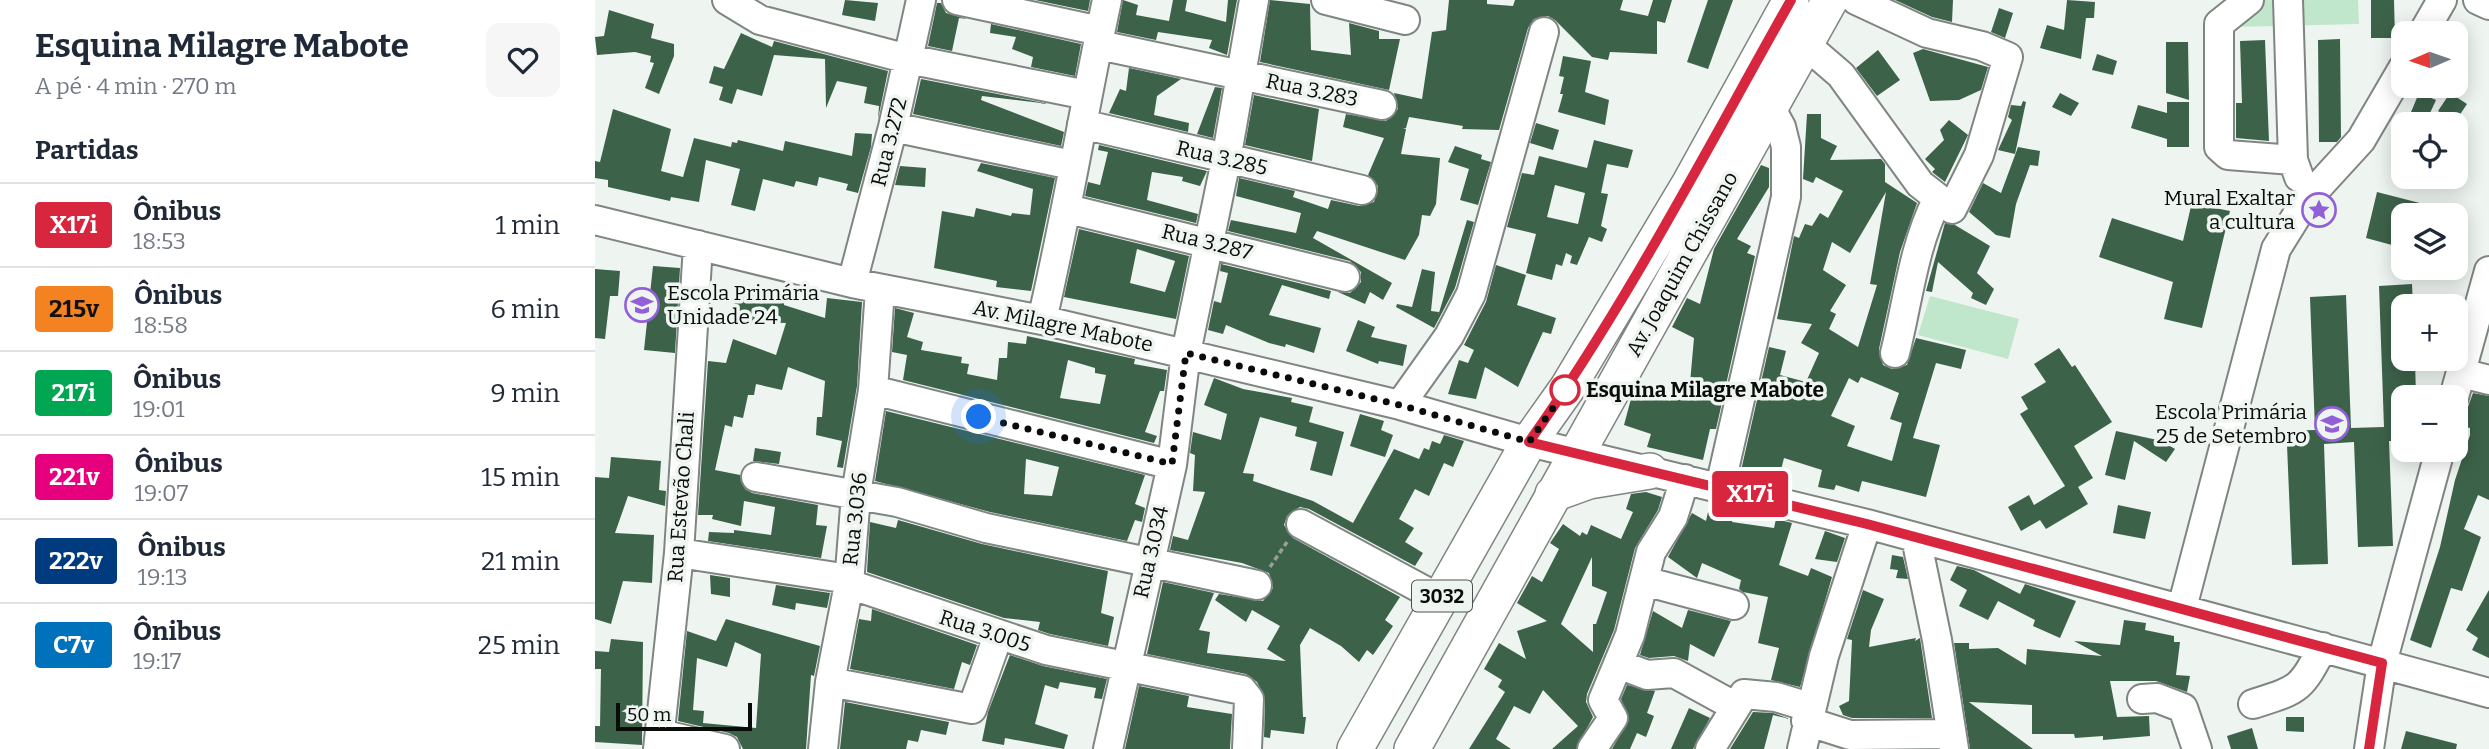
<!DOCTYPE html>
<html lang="pt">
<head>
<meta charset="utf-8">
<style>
	body { margin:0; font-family:Bitter,serif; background:#f6f6f7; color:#1f2937; height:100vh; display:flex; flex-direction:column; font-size:26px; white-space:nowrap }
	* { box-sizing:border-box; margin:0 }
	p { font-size:23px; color:#747a83 }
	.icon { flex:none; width:38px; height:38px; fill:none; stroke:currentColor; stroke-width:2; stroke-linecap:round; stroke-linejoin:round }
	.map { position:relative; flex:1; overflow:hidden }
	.panel { display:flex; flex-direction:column; background:#fff; width:595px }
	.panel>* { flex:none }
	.badge { padding:0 14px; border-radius:5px; font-size:24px; line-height:46px }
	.needle { width:46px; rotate:268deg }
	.controls { position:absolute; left:1796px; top:21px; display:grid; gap:14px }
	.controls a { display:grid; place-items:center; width:77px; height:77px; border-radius:14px; background:#fff; box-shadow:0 4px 18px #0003; font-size:35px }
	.scale { position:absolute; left:21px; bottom:18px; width:136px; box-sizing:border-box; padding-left:7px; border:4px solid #0a0c0a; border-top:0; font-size:19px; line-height:24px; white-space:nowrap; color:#0a0c0a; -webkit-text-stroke:5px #eef5f0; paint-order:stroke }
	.you { position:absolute; width:35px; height:35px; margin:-18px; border:5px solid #fff; border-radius:50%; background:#1a73e8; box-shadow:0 0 0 10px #1a73e833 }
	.map>.badge { position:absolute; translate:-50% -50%; box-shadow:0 0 0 4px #fff }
	h2 { padding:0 35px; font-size:26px; line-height:63px }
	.round { display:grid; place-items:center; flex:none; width:74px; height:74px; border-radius:14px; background:#f6f6f7 }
	.summary { display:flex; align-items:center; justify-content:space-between; height:119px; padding:0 35px }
	h1 { font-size:33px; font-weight:700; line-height:52px }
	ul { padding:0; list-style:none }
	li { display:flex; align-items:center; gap:21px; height:84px; padding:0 35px; border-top:2px solid #e0e1e3 }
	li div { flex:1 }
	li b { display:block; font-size:26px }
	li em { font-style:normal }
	li .badge { min-width:77px; font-weight:700; text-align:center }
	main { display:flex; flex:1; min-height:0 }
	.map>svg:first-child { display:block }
	.green { fill:#c0e6cc }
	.building { fill:#3d624a; fill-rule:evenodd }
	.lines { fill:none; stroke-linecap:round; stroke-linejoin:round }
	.minor-casing { stroke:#7f8581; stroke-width:32 }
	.major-casing { stroke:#7f8581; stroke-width:38 }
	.path { stroke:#999e9a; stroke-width:3.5; stroke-dasharray:5 3.5; stroke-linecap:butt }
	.minor { stroke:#fff; stroke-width:28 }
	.major { stroke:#fff; stroke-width:35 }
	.line-casing { stroke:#fff; stroke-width:16 }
	.line { stroke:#d7263d; stroke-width:10 }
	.walk { stroke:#0a0c0a; stroke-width:7; stroke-dasharray:0 12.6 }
	.stop-dot { fill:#fff; stroke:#d7263d; stroke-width:3.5 }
	.labels { text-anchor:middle; stroke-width:7; stroke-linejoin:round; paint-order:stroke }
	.shield { fill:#eef5f0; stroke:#4e524f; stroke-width:2 }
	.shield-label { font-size:19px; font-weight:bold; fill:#0a0c0a }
	.street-label { font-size:21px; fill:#0a0c0a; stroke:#eef5f0 }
	.poi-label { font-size:21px; fill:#0a0c0a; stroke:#eef5f0; text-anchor:end }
	.stop-label { font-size:21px; font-weight:bold; fill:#0a0c0a; stroke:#eef5f0; text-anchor:start }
</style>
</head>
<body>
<main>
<section class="panel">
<div class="summary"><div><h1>Esquina Milagre Mabote</h1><p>A pé · 4 min · 270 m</p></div><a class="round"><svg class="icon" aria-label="heart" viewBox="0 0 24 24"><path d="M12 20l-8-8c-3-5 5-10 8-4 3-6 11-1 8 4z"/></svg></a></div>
<h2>Partidas</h2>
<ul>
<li><span class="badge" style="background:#d7263d;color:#fff">X17i</span><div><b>Ônibus</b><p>18:53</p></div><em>1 min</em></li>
<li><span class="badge" style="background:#f58220;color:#111">215v</span><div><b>Ônibus</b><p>18:58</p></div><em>6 min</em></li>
<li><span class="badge" style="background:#00a651;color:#fff">217i</span><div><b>Ônibus</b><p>19:01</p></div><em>9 min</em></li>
<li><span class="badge" style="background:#e6007e;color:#fff">221v</span><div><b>Ônibus</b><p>19:07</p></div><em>15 min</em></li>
<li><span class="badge" style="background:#003b80;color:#fff">222v</span><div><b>Ônibus</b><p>19:13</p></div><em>21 min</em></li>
<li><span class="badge" style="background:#0072bc;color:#fff">C7v</span><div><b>Ônibus</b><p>19:17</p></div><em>25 min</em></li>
</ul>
</section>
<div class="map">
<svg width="1894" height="749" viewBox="0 0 1894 749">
	<rect width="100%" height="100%" fill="#eef5f0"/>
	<!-- green -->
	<path class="green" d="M1635,0h128l1,24 -129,3z
		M1335,296l89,23 -11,40 -90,-24z"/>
	<!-- building -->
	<path class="building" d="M250,0l33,3 -3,18 -33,-6z
		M440,0h55l-2,11z
		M528,0l15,5 -2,10 33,6 4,-21h14l-2,11 41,11 2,-22h9l-10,55 -18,-7 3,-8 -54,-8 -2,8 -39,-8z
		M675,0l40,4 1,46 40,5 -2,-32 30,8v8h21l-11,51 -129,-28z
		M854,0h38v4l26,2 2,-6h108l-3,10 28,6 5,-16h19l-7,23 -8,-2v33l-47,-2 -2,8 -16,-3 -37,-37 -7,-4 -14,3 -6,9 -29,102 -37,-1 1,-3 -54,-9 -3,11h-3l3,1 -5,25 39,4 -4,46 -6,12 -8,-1 -3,20 -14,25 -88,-29 -4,7 79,45 -9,17 -13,-8 -5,12 -27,-12 12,1 11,-11v-10l-11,-11 -122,-30 3,-11 65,13 5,-20 -65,-17 3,-18 56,13 -2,6 35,12 3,-9 28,6 15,-4 4,-16 -10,-11 16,-37 -41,-11 3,-13 40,7 12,-12 -4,-16 28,6 10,-67 14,-2z
		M1113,0h25l-25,69 -21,-7z
		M1300,0h58l-1,22 -20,-5z
		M1472,0l28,2 -1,16h-8l-5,41 -41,-11 7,-23 17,5z
		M1776,0h23l1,38h-24z
		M342,3h4l5,10 21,6 -8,-1 -7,33 -24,-5z
		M1404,8l14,5 -8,25 -14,-6z
		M14,10l45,14 -3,14 23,6v12l-15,38 -14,-6 9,-25 -4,-1 1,-6 -16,-4 -38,3 -2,-18 9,-1z
		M396,24l90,20 -6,32 -44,-9 2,-10 -21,-8 4,-12 -26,-4z
		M146,33l31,14 2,-6 114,30 -10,48 1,-13 -15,-3 3,-16 -30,-6 -11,27 -1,-49 -51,-4 -12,41 -25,-7 -5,15 -13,-4 4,-13 -14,-4 5,-17 10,3z
		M1745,39l1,98 -4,5h-18l-1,-102z
		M1670,40l4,101 -33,-3v-35h6l-2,-62z
		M1571,42h22l1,58 -23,-7z
		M1328,49l65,18 -7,23 -22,10 -29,1 -17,-48z
		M1283,50l22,30 -23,16 -21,-28z
		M1502,54l20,7 -4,14 -21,-5z
		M968,56l28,5 -6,31 24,8 -4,25 -47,-13 5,-18h-3l4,-17 -5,-1z
		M534,68l52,11 -24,17 -3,19 35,8 -1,9 -79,-19 11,-24 6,2z
		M326,79l128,25 -67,-8 -1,4 83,32 -3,14 -148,-32z
		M620,87l7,1 -9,50 -16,-4z
		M1465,93l19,10 -8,13 -19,-9z
		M1824,93l17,7 -11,24h-19z
		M1855,93l17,11 -12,18 -17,-11z
		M659,95l65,14 -7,52 -67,-16z
		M1428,101l3,1 -11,52 -17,-4 14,-30 -4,-3 3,-12 10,1z
		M1572,102h22v45h-22v-8l-36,-11 7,-23 29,8z
		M18,109l58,20 -10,42 22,6 11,-39 37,9 1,-5 5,1 1,-3 45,11 2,-10 67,15 3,-23 17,1 -1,13 -13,46 -12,-3 2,-6 -29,-7 -2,9 -21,-5 -2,6 -31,-8 -8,32 -24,-6 9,-36 -34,-9 -7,42 -28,-5 -1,4 -62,-14v-7l-13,-2v-17l5,1z
		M1212,114h14v24l16,8 -7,14 51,-1 4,5v18l32,21 -17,49 -21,97 4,16 9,4 15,-4 9,-27 50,12 -5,19 -25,-6 -23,75 27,7 -14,52 -64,-16 -3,11 -23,-7 -2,5 -16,-3 4,-17 -38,-12 -7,27 -37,-10 29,-128 17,4 -6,24 26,7 13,-29 -18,-10 11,-19 -35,-5 17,-83 5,2 6,-14 7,2 8,-13 8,5 15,-27 -27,-14 -3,6 -10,-4zM1291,192l-16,92 7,1 -19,62 -29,-18 7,-15 -6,-3 16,-26 -23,-15 9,-28 18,11zM1266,377l38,16 -9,26 12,4 -10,38 -45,-15 8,-20 -24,-10 18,-38 9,5z
		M1354,120l19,15 -23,47 -13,-10 3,-3 -10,-10 19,-19 -4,-10z
		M941,123l23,7 -6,20 -23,-7z
		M999,140l39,10 -5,18 -21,-4 -6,29 7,1 -7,32 6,3 -5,13 -13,-5 -12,28 -7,-2 2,-7 -6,-3 -4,13 -6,-2 -4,16 -26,-7 10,-39 -29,-7 15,-54 12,2 5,-19 48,12zM960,185l30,8 -7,31 -31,-7z
		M504,145l108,26 -7,15 -18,-5 1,-4 -31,-5 -5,28 51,14 -2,9 -111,-27 3,-14 12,3 8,-33 -10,-2z
		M860,146l27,9 -1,4 10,3 -13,43 -18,-5 9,-31 -21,-7z
		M1423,147l22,4 -2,15 -8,-1 -14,39 -6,34 -14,-3 -27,-23 14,-29 18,10z
		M386,163l74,15 -24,113 -35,-4 1,-6 -63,-13 8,-57 32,6 2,-9 35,8 1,-3 18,2 3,-26 -56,-18z
		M1166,165l8,3v19l-32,52 14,7 -4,7 8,3 -39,173h-6l-7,31 -56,-13 4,-13 -27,-9 8,-30 3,-4 35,10 1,-10 18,3 5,-56 -22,-11 15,-29 13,6 14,-55z
		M305,166l26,2 -1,19 -30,-2z
		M1782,192l70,18 -1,5h-43v33l-37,-10z
		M1599,193l23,6 -2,9 15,3 -28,117 -38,-9 9,-37 -74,-25 13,-39 71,23z
		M872,220l7,2 -19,66 -21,40 -38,-21 1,-3 15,3 10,-38 13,3 -4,39 8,1 -1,4z
		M1350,223l10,2 35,21 -13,27 17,16 -8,16 -15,-7 2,-5 -35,-31 -6,30 -6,-1z
		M484,229l110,27 -13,63 -112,-22zM542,249l38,12 -10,31 -35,-9z
		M626,264l110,27 -2,8 -47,-14 -13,30 52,13 -7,25 -28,-9 -1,3 -16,-4 -43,-18 -3,9 -15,-4 6,-29 7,2 7,-30 -8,-2z
		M901,265l30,10 -9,30 39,13 -5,16 -8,-2 -25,55 -33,-20 -9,32 -28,-5 11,-34 9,3 6,-13 -10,-5 22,-43z
		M58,266l27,2 -5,85 -31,-3z
		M0,269l25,2 -2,25h-8l-5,43 -10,-1z
		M1817,284l1,22h-10v53h12l1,38h-13v44h-14l4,105 -35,1 -4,-105 -30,2 4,120 -36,1 -5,-120h-9v-14l37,-1 -5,-133 36,-2 5,133 33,-1 -5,-141z
		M140,288l28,1 -1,8h22v8l41,13 2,-20 35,4 -5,84 -14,82 -6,-1 5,-26 -26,-6 1,-18h5l3,-36 -37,-14 -6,23 -26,-6 -2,11h-6l-5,23 -9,-2 -2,11 -7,-2 -10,45 25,5 5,14 7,4 66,12 -2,20 11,1 -6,32 -113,-17 1,-9 25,1v-3l37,5 4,-28 -31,-6 -3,25 -29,-7 1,-4h-15l10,-154 18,2 7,-24 43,16 10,-32 -52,-2z
		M300,308l19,5 -7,24 16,5 -2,8 41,7 -1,6 8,1 -2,10 30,6 2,-22h8l1,-16 18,2 1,-8 108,23 -1,5 33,6 -3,21h-4l-15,41 12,4 -3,7 -251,-63 4,-25 -15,-3zM473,360l27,8v5l11,2 -6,29 -40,-6z
		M763,320l17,7 -4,10 36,8 -4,21 -24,-5 -1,3 -32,-13z
		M1464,348l13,19 3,-2 37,57 -38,24 19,32 -15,9 10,17 -42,25 -6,-9 -19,11 -13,-24 21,-12 5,10 31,-19 -45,-72 8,-5 -7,-12 25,-15 -12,-18z
		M619,378l29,11 49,9 -1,4 22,5 -4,15 35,10 -12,44 -22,-6 7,-28 -22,-6 2,-9 -37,-10 -17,56 11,1 -1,7 60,20 40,22 41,-74 25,10 5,-11 5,2 3,-9 8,3 4,-9 20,6 -11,26 -9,-4 -15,33 -14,-7 -16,30 15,9 -9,14 18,11 -8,13 -106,-57 -9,-2 -13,9 -3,9 9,13 107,59 -15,23 8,6 -20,29 -6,-5 -8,12 -18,-16 -31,-18 -10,17 3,72h3l-2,17 -33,-4 -1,8 -6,-1 1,-38 -8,-17 -11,-8 -99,-20 16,-72 51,11 -15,37 11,2 -3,21 79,8 -19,-12 13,-23 -28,-16 -6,12 -31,-22 4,-6 44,7 10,-13 -4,-15 -27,-10 -72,-13 3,-14 15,4 17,-48 -12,-1 2,-36 -5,-2 3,-21 28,8 6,-26 -23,-9z
		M1878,393l16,3v104l-11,-5 -14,34 17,8 -19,54 -11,-3 -20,60 -21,-8 30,-93 15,-67 15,-45v-7l-9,-2z
		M291,411l259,64 -10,29 10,4 -3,14 -7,-2 -8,21 -137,-29 -115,-31zM431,459l33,8 -7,29 -28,-2z
		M765,414l24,7 -3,9 12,5 -8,22 -35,-11z
		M1521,431l46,10 13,8 -9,13 -32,-21 -9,39 -20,-5z
		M160,448l26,4 -2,12 -26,-3z
		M16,457l50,4 -2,29 7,1 -1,15 -37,-10 -13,37 39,2 -2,48 -29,-2 -12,43 -16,-5v-142l14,1z
		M1051,492l16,5 -4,13 -23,38 -21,82 -27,64 -1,8 7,15 -17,32h-24l26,-23 -35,-36 -13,24 -16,-8 -18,33 15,10h-42l36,-57 -7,-5 4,-7 -18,-11 15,-26 27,16 -9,-28 30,-10 -30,-18 15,-27 10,6 17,-33 -9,-6 13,-19 17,12 2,-4 5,3 4,-10 30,14 12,-27 -7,-3 5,-15zM997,557v29l15,6 -11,32h-3v28l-32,-28z
		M1523,505l33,7 -6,27 -32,-6z
		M1113,512l25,4 -1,6 42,6 2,-9 16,4 -13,42 29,11 3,-8 21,9 -32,110 -29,-7 8,-32 -21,-5 10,-46 -25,-5 -4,-3 2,-9 -39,-17 -5,15 -29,-21 24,-44 14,8z
		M303,520l84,24 126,27 -7,42 13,4 -6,29 -58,-12 -12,-4 2,-8 -36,-4 -137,-46 3,-50 26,6z
		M1230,531l20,7 -8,24 -22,-3z
		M1297,555l11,2 5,22 -12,-1 2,-8 -8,-1z
		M1362,566l17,4 46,24 5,-10 51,17 -16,37 -27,-12 2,-6 -37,-19 -10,19 -29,-14 8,-16 -17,-10z
		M115,575l20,3v19l-19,-3z
		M181,585l54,8 -3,15 -31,-5 -1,7 -23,-5z
		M1268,590l21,9 -13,31 -2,17 47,-9 -1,3 5,-3 12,80h-80l-9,-3 -4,-9 10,-5 3,-61 -5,-1z
		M1894,590v68l-17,-8 6,-12 -12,-8z
		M277,609l105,36 -7,20 -8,-3 -8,27 -104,-20 9,-50 12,2z
		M1093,610l43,11 -17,36 -24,-13 -2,17 -14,-5 -25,2 -9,-3 13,-44 29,17z
		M131,619l94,27 -6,30 -3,-1 -5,74h-63l-6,-12 -8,-4 -51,-12 9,-90 29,10zM140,642l26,12 -5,74 -53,-5 1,-12 -11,-1 4,-52 30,9z
		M1529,620l22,3 -1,7 29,6v6h6l-4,33 14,1 -3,16 -31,-11h-46l7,36 32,-1 1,20 -47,4v-4l-28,2 -1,-4h-42v-29l-63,-3 64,47h-63l-16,-106h15v6l29,-1 28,17 1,-16 75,7 -28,-15 46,4z
		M16,639l32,3 -1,103 -47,-3v-16h5l1,-57h-6v-18l14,1z
		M415,655l33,11 64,13 -5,20 -8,-1 2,-10 -36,-6 -2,7 -13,-4 -10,39 33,11 -4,14 -59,-11 -1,7 -22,-4 6,-29z
		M1032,685l28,6 -8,22 7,3 -8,21 -9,-4 -7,16h-18l17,-30 -8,-20z
		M544,686l50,10 -2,11 45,7 -2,35h-105z
		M250,702l104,20 -3,13 -25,-5 -3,12 -10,-2 -2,9h-66z
		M1094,708l21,10 -17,31h-22z
		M1158,712l20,1 17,6 -17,-4 -9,34h-34z
		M1691,717h18v15l-18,-1z
		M1657,728l6,21h-27l-4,-13z
		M1811,731l51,13 -1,5h-55z"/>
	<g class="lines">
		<!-- minor casing -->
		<g class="minor-casing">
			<path id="minor" d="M132,0l33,20 148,39 179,36
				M362,0l143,31
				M731,0l79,20
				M1654,0l-30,24v123l9,8 65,5
				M1693,0l5,160 6,17
				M1883,0l11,5
				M1828,33l19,-33
				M1210,44l36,31 79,109 32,25 27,-54 29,-98 -26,-11 -55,-13 -71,-33
				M504,45l283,60
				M487,124l280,66
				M298,127l179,38
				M473,209l277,68
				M0,220l257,63 190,37 358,85 129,37 338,82 622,169
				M257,283l41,-156 28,-127
				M447,320c25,-106 42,-213 65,-320
				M1300,353c13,-52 18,-105 42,-153
				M1866,373l28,7
				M278,390l299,75
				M1859,397l35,-126
				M805,405l49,-69 22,-42 73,-262
				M161,477l141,25 89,26 271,57
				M1125,487l66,-290v-50l-5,-20 -11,-20
				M706,524l139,75
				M1321,538l21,102 17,109
				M84,553l170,26
				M1049,581l90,24
				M254,584l197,66 196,40 7,9 -2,50
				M1587,608l94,-359 31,-50 54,-59 42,-72
				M1023,664l29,11 27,-2 62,34
				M235,682l142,27 26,-73
				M1547,699l15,-1 26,10 14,41
				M1658,704c47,-15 47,-14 70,-57
				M1211,721l44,14 101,-1
				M65,734l65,15
				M63,749l21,-196 19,-308
				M228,749l7,-67 19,-98 7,-90 17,-104 7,-101
				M513,749l64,-284 14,-112 40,-193 28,-160
				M997,749l21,-31 -10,-18 27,-65 21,-83 22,-35 12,-38
				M1115,749l34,-55 32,3 33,10
				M1207,749l22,-93 43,-132
				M1774,749l13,-86 58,-213"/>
		</g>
		<!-- major casing -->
		<g class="major-casing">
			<path id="major" d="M958,494l36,-13 61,-10
				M760,749l174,-307 39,-55 122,-204 101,-183
				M817,749l418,-749"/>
		</g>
		<!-- path -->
		<path class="path" d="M675,567l17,-25"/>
		<!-- minor -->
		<use href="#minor" class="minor"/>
		<!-- major -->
		<use href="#major" class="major"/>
	</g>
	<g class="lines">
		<!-- line casing -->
		<g class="line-casing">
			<path id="line" d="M1196,0c-84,149 -163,302 -262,442l338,82 515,139 -13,86"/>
		</g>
		<!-- line -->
		<use href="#line" class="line"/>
		<!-- walk -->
		<path class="walk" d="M384,417l193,47 14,-111 214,52 129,37 39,-55 -3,3"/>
	</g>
	<!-- icons -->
	<defs>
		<g id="sight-ring" transform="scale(1.75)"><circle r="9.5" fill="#eef5f0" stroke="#935fd8" stroke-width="1.5"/><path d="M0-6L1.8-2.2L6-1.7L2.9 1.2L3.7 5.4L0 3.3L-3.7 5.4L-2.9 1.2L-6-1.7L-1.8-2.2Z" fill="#935fd8"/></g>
		<g id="school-ring" transform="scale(1.75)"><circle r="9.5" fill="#eef5f0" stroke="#935fd8" stroke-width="1.5"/><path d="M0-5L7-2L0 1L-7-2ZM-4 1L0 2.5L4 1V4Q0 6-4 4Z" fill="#935fd8"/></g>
	</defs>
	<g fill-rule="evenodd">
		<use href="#sight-ring" x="1724" y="210"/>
		<use href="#school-ring" x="47" y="305"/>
		<use href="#school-ring" x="1737" y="424"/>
	</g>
	<!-- markers -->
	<circle class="stop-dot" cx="970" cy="390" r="14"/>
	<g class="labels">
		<!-- shield labels -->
		<rect class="shield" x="817" y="580.5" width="60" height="31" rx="5"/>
		<g class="shield-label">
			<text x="847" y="603">3032</text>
		</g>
		<!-- street labels -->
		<g class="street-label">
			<text transform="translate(717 90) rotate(12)" y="7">Rua 3.283</text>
			<text transform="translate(294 142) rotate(-76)" y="7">Rua 3.272</text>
			<text transform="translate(627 158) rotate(13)" y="7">Rua 3.285</text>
			<text transform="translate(612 242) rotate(14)" y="7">Rua 3.287</text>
			<text transform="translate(1087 264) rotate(-61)" y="7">Av. Joaquim Chissano</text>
			<text transform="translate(468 326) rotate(12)" y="7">Av. Milagre Mabote</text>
			<text transform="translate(86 497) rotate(-86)" y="7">Rua Estevão Chali</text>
			<text transform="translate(260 519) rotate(-84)" y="7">Rua 3.036</text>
			<text transform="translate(556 552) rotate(-77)" y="7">Rua 3.034</text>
			<text transform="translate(390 631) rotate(18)" y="7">Rua 3.005</text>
		</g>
		<!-- poi labels -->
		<g class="poi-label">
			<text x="1700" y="205">Mural Exaltar<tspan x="1700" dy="24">a cultura</tspan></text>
			<text x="72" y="300" text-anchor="start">Escola Primária<tspan x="72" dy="24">Unidade 24</tspan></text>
			<text x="1712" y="419">Escola Primária<tspan x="1712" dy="24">25 de Setembro</tspan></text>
		</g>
		<!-- stop labels -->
		<g class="stop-label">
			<text x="991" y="397">Esquina Milagre Mabote</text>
		</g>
	</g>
</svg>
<div class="controls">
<a><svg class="needle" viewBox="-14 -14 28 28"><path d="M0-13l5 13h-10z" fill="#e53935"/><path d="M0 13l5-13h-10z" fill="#747a83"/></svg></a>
<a><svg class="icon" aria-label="locate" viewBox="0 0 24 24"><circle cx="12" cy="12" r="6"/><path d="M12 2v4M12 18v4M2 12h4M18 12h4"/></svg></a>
<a><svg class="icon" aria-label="layers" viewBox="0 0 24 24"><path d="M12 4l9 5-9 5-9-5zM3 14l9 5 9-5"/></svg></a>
<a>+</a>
<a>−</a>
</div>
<div class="scale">50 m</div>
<div class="you" style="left:384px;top:417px"></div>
<b class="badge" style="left:1155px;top:494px;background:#d7263d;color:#fff">X17i</b>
</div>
</main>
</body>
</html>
